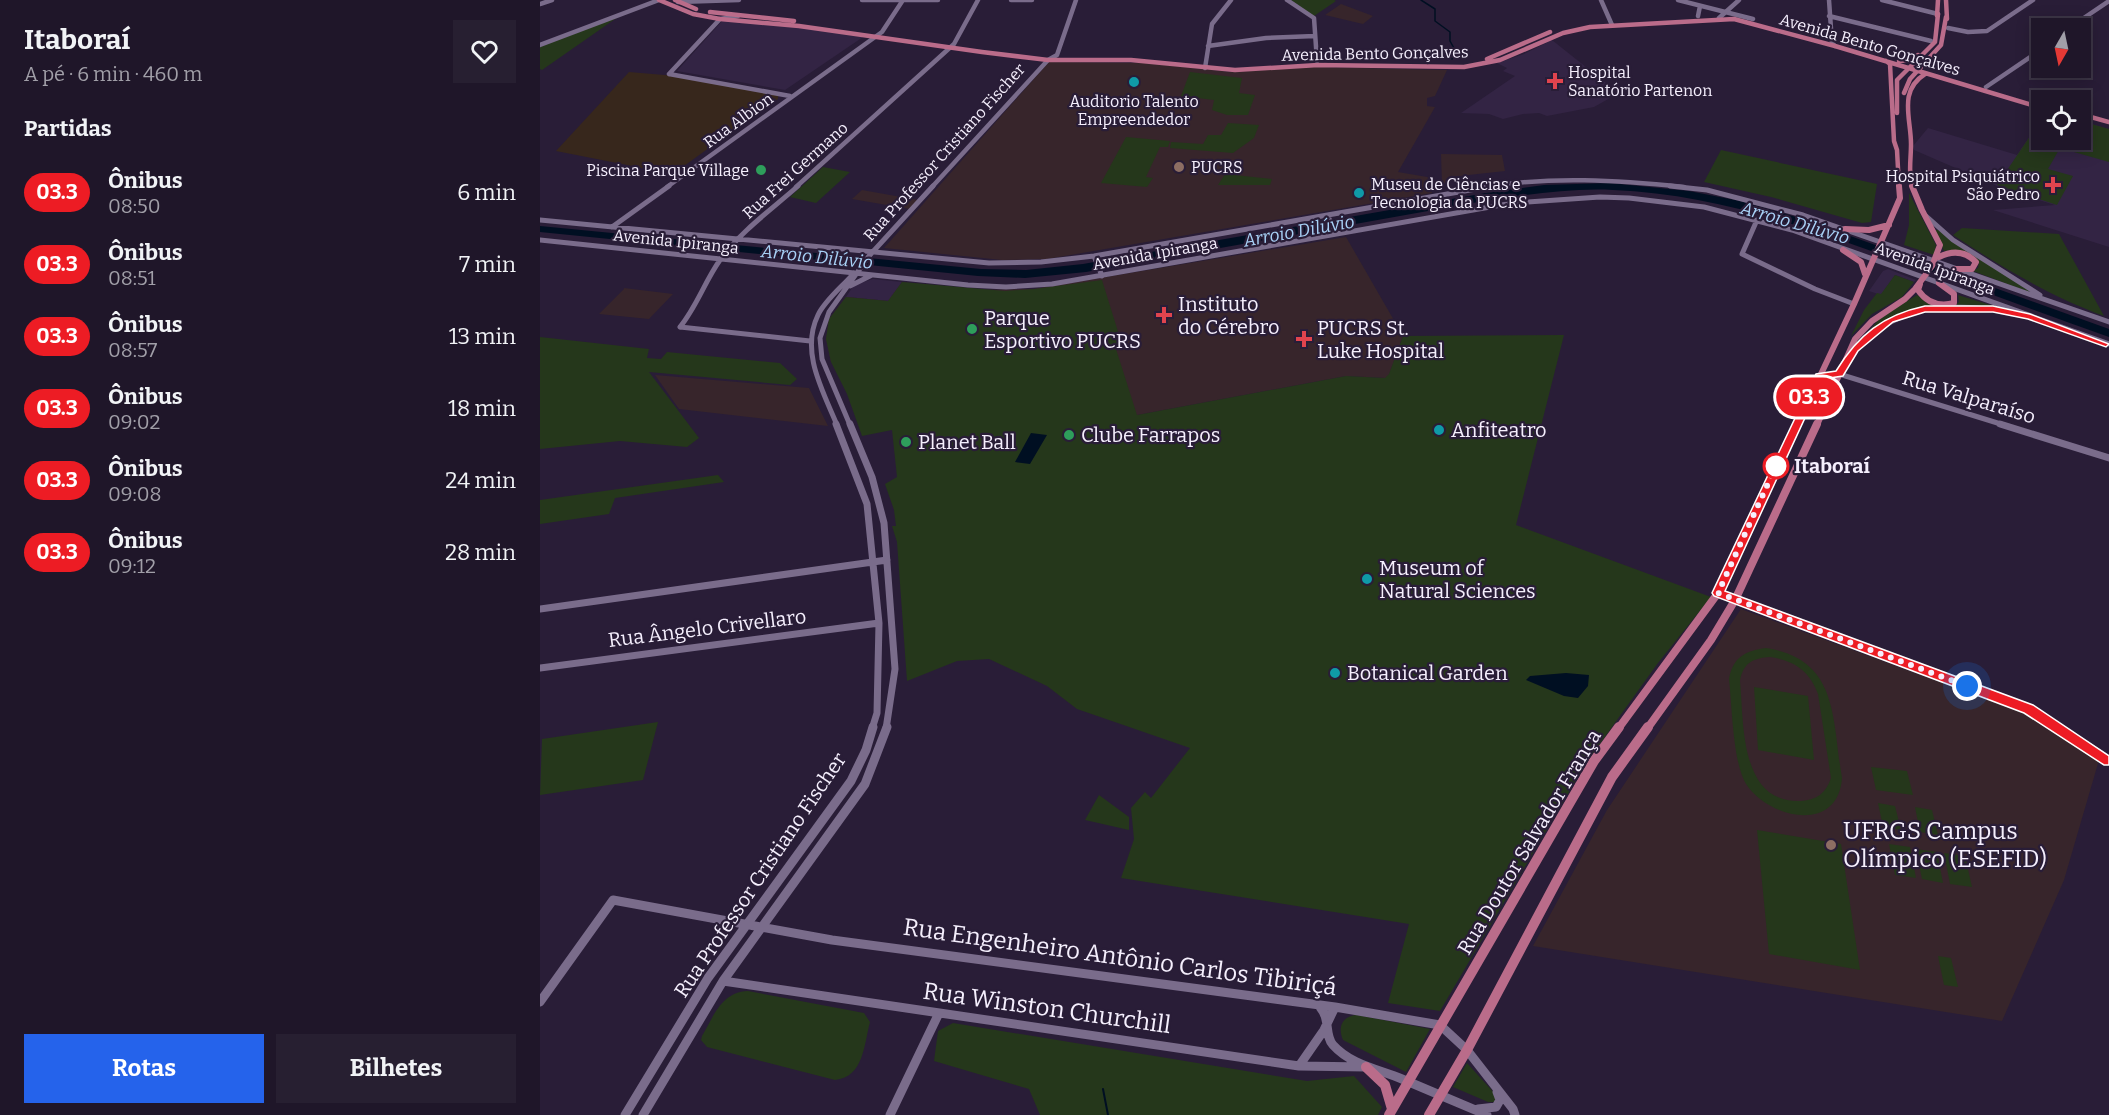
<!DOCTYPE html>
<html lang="pt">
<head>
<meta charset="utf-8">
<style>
	body { margin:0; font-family:Bitter,serif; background:#271f31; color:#f1f3f6; height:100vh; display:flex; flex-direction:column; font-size:22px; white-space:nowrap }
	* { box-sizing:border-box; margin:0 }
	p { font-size:20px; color:#a19fa8 }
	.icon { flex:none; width:33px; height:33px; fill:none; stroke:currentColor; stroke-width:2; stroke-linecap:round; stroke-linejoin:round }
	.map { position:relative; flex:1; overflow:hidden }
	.sheet { display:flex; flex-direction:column; background:#1f1629; width:540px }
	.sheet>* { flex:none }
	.badge { padding:0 12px; border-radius:20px; font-size:21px; line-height:39px }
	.needle { width:39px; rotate:189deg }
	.fabs { position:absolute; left:1491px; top:18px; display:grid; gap:12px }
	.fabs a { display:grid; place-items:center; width:60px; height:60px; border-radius:0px; background:#1f1629; box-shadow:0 3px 15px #0003,0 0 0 2px #3c3546; font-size:30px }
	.you { position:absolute; width:30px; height:30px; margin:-15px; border:4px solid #fff; border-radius:50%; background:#1a73e8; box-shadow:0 0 0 9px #1a73e833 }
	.map>.badge { position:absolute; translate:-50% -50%; box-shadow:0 0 0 3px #fff }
	h2 { padding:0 24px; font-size:22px; line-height:54px }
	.round { display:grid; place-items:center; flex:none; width:63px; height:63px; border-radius:0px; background:#271f31 }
	.summary { display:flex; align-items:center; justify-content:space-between; height:102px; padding:0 24px }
	h1 { font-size:28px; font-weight:700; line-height:45px }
	.primary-button { display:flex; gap:12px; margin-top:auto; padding:12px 24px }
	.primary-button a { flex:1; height:69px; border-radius:0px; background:#2563eb; color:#fff; font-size:24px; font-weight:700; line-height:69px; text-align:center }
	.primary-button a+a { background:#271f31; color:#f1f3f6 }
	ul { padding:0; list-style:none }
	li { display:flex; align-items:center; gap:18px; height:72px; padding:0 24px }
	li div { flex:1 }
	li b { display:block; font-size:22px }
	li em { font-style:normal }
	li .badge { min-width:66px; font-weight:700; text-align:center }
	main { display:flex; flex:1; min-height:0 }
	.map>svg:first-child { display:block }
	.built { fill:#332444 }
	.industrial { fill:#37271c }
	.education { fill:#37252b }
	.green { fill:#25371b; fill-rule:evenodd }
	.water { fill:#000f22 }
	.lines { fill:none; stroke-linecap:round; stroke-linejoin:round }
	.stream-far1 { stroke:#000f22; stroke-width:1.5 }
	.stream { stroke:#000f22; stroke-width:2 }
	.secondary-far3 { stroke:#7a6c8b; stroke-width:4.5 }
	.secondary-far2 { stroke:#7a6c8b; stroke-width:5 }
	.secondary-far1 { stroke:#7a6c8b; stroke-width:7 }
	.secondary { stroke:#7a6c8b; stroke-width:9 }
	.primary-far3 { stroke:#ba6c8a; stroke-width:4.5 }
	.primary-far2 { stroke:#ba6c8a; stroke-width:6 }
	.primary-far1 { stroke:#ba6c8a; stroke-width:8 }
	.primary { stroke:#ba6c8a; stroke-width:10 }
	.line { fill:#ed1c24; stroke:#fff; stroke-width:1.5 }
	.walk { stroke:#f5effd; stroke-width:6; stroke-dasharray:0 10.8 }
	.health-dot { fill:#e0444e; stroke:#291d37; stroke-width:2 }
	.culture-dot { fill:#0f9aa8; stroke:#291d37; stroke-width:2 }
	.education-dot { fill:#8d6e63; stroke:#291d37; stroke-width:2 }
	.leisure-dot { fill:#2e9e5b; stroke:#291d37; stroke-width:2 }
	.stop-dot { fill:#fff; stroke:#ed1c24; stroke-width:3 }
	.labels { text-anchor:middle; stroke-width:4.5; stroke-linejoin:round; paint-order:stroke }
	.far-street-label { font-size:16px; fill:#f5effd; stroke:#291d37 }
	.far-poi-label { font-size:16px; fill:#f5effd; stroke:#291d37; text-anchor:start }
	.far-water-label { font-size:18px; font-style:italic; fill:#a8d1f6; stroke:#291d37 }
	.poi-label { font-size:20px; fill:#f5effd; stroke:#291d37; text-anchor:start }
	.street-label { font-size:20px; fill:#f5effd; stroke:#291d37 }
	.stop-label { font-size:20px; font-weight:bold; fill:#f5effd; stroke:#291d37; text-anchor:start }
	.near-poi-label { font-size:24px; fill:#f5effd; stroke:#291d37; text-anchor:start }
	.near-street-label { font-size:24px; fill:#f5effd; stroke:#291d37 }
</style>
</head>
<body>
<main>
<section class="sheet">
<div class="summary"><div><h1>Itaboraí</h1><p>A pé · 6 min · 460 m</p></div><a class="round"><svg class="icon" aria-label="heart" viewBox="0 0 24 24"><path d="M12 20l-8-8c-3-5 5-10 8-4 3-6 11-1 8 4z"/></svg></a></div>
<h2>Partidas</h2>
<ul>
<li><span class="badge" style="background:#ed1c24;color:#fff">03.3</span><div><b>Ônibus</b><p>08:50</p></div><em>6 min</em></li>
<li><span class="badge" style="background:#ed1c24;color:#fff">03.3</span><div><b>Ônibus</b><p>08:51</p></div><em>7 min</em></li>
<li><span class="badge" style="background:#ed1c24;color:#fff">03.3</span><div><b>Ônibus</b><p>08:57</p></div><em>13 min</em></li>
<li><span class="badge" style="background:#ed1c24;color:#fff">03.3</span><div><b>Ônibus</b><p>09:02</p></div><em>18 min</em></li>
<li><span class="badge" style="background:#ed1c24;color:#fff">03.3</span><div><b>Ônibus</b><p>09:08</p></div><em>24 min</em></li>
<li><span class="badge" style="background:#ed1c24;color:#fff">03.3</span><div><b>Ônibus</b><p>09:12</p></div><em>28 min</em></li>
</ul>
<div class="primary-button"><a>Rotas</a><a>Bilhetes</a></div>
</section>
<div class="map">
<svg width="1569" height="1115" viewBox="0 0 1569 1115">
	<rect width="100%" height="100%" fill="#291d37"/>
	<!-- built -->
	<path class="built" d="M183,20l59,5 81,12 -78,53 -108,-19z
		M1012,40l64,51 -12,4 6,3 -16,9 -47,9 -8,-3 -16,1 -20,5 -14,-5 -28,-1 54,-37 -12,-5 4,-3 -10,-5 27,-9z
		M1501,120l1,20h38l1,-19 28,8v118l-116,-37 62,-5 -51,-16 -90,-39 -1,-4 15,-18 89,27z
		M1348,269l28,11 -2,2 -19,-7 -14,20 -12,-4 14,-20z
		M333,279l29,3 -13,19 -43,-4 8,-12z"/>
	<!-- industrial -->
	<path class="industrial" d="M89,72l47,4 102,19v4l-48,33h-4l-6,4 4,1 -51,37 -117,-23z"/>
	<!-- education -->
	<path class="education" d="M801,4l32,12 -10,8 -38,-9z
		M509,62l96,1 86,9 83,-5 133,3 -12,26 -8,2v8l8,1 -37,65 35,6 -1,15 -385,66 -45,1 -118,-12z
		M901,154l61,1 3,16 -55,6 -6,7h-2z
		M322,190l56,10 -8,9 -58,-10z
		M806,237l57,99 -14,39 -3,3 -40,-2 -209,39 -306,-53 -5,-23 3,-20 17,-22 42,4 14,-19 76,8 56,-1z
		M84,289v-1l49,6 -24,25 -50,-5z
		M115,375l154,13 19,38 -149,-17z
		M1201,609l286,105 72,46 -35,120 -62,141 -469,-75 74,-136z"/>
	<!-- green -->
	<path class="green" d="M751,0h43l2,1 -22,15z
		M78,17l-76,53 -2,-1v-22z
		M650,72l52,6 -3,15 16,2 -7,20h-21l-15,-5 2,-10 -33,-4z
		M1501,120l1,20h38l1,-19 28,8v33l-49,-14 -12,21 25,7 -16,29 -60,-20z
		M688,123l31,2 -5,13 -21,15 -63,-5 1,-6 32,2 5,-9h13z
		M586,137l44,4 -2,6h-8l-14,30 7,1 -6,9 -46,-4z
		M1181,150l156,34 -6,38 -9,1 -91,-26 -67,-15z
		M283,167l27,5 -34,31 -26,-6z
		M685,174l47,5 -2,6h-52z
		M1369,193l27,52 -2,10 -30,-10 5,-20z
		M1422,228l97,6 45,82c-56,-21 -101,-48 -151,-81z
		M1394,230h4l96,64 -61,-23 5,-3 1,-6 -25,-12 -10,1z
		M1355,275l19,7 -12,15 -30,17 -21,22 13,-26 13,-17 4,1z
		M562,280l18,58 -4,11 21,66 209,-39 39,2 4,-4 14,-38 161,-1 -48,190 195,72 -53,66 -72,100 -146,248 -52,-8 21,-79 -288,-46 13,-39 -3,-31 14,-16 6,6 39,-50 -113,-39 -30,-23 -58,-27 -32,2 -50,20 -10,-139 -5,-16h4l-2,-16 -9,-26 12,-7 -5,-47 -30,6 -15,-42 -16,-32 -5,-23 3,-20 17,-22 42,4 14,-19 103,9 29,-2z
		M1377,295l17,11 19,1 6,-5 -1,-7 39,12c-56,3 -93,-5 -137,35l20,-24z
		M0,337l109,12 -2,9 14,1 6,-7 113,11 17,16 -7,6 -141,-13 50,66 -12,9 -67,-6 -80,8z
		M178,475l6,7 -109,16 -6,16 -69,10v-24z
		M1226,648c73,11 66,71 76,130 -4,56 -73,41 -96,6 -13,-21 -14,-78 -17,-105 4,-22 16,-28 37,-31zM1230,657c23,3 40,14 48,37l13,84c-5,15 -14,22 -30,23 -62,3 -57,-79 -61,-120 3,-18 13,-23 30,-24z
		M1214,687l54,9 6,64 -56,-10z
		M118,722l-15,58 -103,15 2,-56z
		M1331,767l36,4 6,24 -37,-5z
		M559,795l30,22v13l-44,-10z
		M1338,803l17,3 6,24 -18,-3z
		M1375,807l17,3 6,25 -18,-3z
		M1217,830l84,14 19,126 -91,-16z
		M1349,844l21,3 6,31 -21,-3z
		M1376,849l21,3 6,31 -21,-4z
		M1404,853l21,3 7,31 -22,-3z
		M1398,956l13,2 7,29 -14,-2z
		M208,991l116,22 6,9c-6,22 -6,55 -35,58l-128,-33 -6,-7 1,-4c12,-20 19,-44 46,-45z
		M817,1015l73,14 -24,43 -63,-32c-6,-14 0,-24 14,-25z
		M413,1023l354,58 47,-5 28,31 -4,8h-338l-11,-26 -95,-28 4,-30z
		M927,1063l29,32 -1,7h-7l-35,-15z"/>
	<!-- water -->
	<path class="water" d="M1070,183l79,8 51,10 63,18 306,110v8c-70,-25 -140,-51 -210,-76 -93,-34 -185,-67 -286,-71 -39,-2 -79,4 -118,9l-409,73 -61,6 -47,-2 -438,-44v-6l441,43 45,1 57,-6 403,-71 58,-8z
		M491,433l16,2 -17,29 -15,-2z
		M1026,673l23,2 -1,11 -10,12 -14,-2 -38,-16 4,-4z"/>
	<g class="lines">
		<!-- stream-far1 -->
		<path class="stream-far1" d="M881,0l14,9v12l15,11v9l5,9 -3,9"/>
		<!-- stream -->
		<path class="stream" d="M563,1089l5,26"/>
		<!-- secondary-far3 -->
		<path class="secondary-far3" d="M322,0h76
			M471,0h21
			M747,0l27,18 3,43
			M1061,0l11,25
			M1138,0l75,19
			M1289,0l3,43 3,3
			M1342,0l56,14
			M138,2l61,-2
			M0,4l12,-4
			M1158,16l2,-10
			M1289,16l102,25
			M1179,18l20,-18
			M1408,28l20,4 19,-1 46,-31
			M1529,28l40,-27
			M0,45l119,-45
			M668,46l58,-8 49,-2
			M665,68l7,-44 19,-24
			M129,74l121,22
			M129,74l51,-55 18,-3
			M1446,87l56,-38
			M127,187l215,-155 21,-32
			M256,187l158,-143 24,-44
			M392,187l116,-127 9,-5 19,-55
			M945,187c65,-11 133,-7 199,0"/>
		<!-- secondary-far2 -->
		<path class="secondary-far2" d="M1130,186l37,4 96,25 306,107
			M787,215l10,19
			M1386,216l27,24 87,55
			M0,220l449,43 52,-1 53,-6 399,-70
			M1217,220l-15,34 73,35 39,15
			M72,227l57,-41
			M0,240l428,45 38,2 46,-3 461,-81 87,-6 29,1 75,9 88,23 317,114
			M554,256l8,20
			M310,286l22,-11
			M140,327c17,-21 25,-46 40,-67 21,-29 52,-51 78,-74
			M140,327l130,14
			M1309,357c46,-54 92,-54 158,-46
			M1279,376l20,-2 165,51
			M297,425c-14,-34 -37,-73 -19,-110 7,-15 25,-29 36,-42
			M310,425l-28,-66 -2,-21 9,-26 40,-56 64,-70"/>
		<!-- secondary-far1 -->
		<path class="secondary-far1" d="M296,424l31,80 12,119 -2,90 -5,16
			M310,424l22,53 12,46 11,146 -9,60
			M1460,424l109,34
			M1178,593l310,116 32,20
			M0,609l347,-49
			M0,668l339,-45"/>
		<!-- secondary -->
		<path class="secondary" d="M1517,727l52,33
			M183,981l576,85 67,1
			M0,1002l73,-102 219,40 503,67 105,18 27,25 46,59 2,6
			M780,1007c11,13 4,28 13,38 18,20 45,24 69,34 28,12 57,24 85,36
			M759,1066l25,-36 11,-23
			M938,1109l18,-2 4,-7 -3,-8
			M85,1115l83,-137 143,-197 15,-31 7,-23
			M103,1115l80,-134 142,-197 22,-57
			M350,1115l49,-102"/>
		<!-- primary-far3 -->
		<path class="primary-far3" d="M119,0l34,14 27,5 79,7 183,26 66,8h83l104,10 83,-5 146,2 36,-7 63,-27 27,-6 144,-8 101,27 207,62
			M135,0l21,9
			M1406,0l1,19
			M170,12l84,9
			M1397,16l1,-16
			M947,59l63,-27
			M1346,61l4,3 4,77 3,9 2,37
			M1359,61l11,-1 8,-5
			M1364,93l6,-14 31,-34 5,-28
			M1357,113v-33l38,-38 3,-28
			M1540,114l29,8
			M1373,187c-5,-15 -2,-27 -2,-43 0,-26 -13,-53 14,-70"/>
		<!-- primary-far2 -->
		<path class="primary-far2" d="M1305,229l24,1 20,-5
			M1303,250l18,12 4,12
			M1399,257c14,-7 26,-6 37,5l-4,7h-17
			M1380,284l-2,6c9,13 21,17 36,13v-9l-15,-11
			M1257,425l57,-121 46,-106 -1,-12
			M1277,425l38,-86 17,-18 33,-22 10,-10 17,-23 8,-21 -18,-35 -10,-24"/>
		<!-- primary-far1 -->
		<path class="primary-far1" d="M1078,729l100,-136 80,-169
			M1107,729l64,-89 24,-40 82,-176"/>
		<!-- primary -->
		<path class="primary" d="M826,1067l19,18 7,24
			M849,1115l205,-354 25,-34
			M889,1115l38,-65 145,-273 36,-50"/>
	</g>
	<!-- line -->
	<path class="line" d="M1385,306h68l37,8 79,30 -3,3 -78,-28 -35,-7h-68l-32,10 -35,29 -15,25 -20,3 -98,212 308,114 76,51v9h-5l-80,-52 -310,-117 -2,-3 104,-219 20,-3c22,-36 47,-56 89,-65z"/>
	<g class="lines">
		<!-- walk -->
		<path class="walk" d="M1236,466l-58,127 249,93"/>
	</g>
	<!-- markers -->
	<g class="health-dot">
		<path d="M1012 72h6v6h6v6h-6v6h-6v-6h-6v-6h6z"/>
		<path d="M1510 176h6v6h6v6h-6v6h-6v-6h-6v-6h6z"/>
		<path d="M621 306h6v6h6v6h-6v6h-6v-6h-6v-6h6z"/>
		<path d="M761 330h6v6h6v6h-6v6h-6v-6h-6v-6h6z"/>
	</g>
	<g class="culture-dot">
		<circle cx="594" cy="82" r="6"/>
		<circle cx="819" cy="193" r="6"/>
		<circle cx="899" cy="430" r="6"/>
		<circle cx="827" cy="579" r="6"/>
		<circle cx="795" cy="673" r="6"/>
	</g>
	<g class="education-dot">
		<circle cx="639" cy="167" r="6"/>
		<circle cx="1291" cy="845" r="6"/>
	</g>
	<g class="leisure-dot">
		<circle cx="221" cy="170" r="6"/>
		<circle cx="432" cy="329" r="6"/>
		<circle cx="529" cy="435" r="6"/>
		<circle cx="366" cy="442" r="6"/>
	</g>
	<circle class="stop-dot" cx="1236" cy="466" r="12"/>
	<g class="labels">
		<!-- far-street labels -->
		<g class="far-street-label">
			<text transform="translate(1330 44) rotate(16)" y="6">Avenida Bento Gonçalves</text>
			<text transform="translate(835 53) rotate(-1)" y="6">Avenida Bento Gonçalves</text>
			<text transform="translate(198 120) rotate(-36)" y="6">Rua Albion</text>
			<text transform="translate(404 152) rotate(-48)" y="6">Rua Professor Cristiano Fischer</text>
			<text transform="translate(255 170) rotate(-42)" y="6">Rua Frei Germano</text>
			<text transform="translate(136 241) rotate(6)" y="6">Avenida Ipiranga</text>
			<text transform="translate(615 253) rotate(-10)" y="6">Avenida Ipiranga</text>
			<text transform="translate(1395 268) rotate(20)" y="6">Avenida Ipiranga</text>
		</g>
		<!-- far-poi labels -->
		<g class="far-poi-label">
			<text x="1028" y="78">Hospital<tspan x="1028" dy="18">Sanatório Partenon</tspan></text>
			<text x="594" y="107" text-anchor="middle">Auditorio Talento<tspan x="594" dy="18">Empreendedor</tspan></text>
			<text x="651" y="173">PUCRS</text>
			<text x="209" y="176" text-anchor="end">Piscina Parque Village</text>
			<text x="1500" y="182" text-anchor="end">Hospital Psiquiátrico<tspan x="1500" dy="18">São Pedro</tspan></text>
			<text x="831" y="190">Museu de Ciências e<tspan x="831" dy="18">Tecnologia da PUCRS</tspan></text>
		</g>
		<!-- far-water labels -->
		<g class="far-water-label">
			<text transform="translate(1255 223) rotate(16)" y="6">Arroio Dilúvio</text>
			<text transform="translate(759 231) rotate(-10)" y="6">Arroio Dilúvio</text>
			<text transform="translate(277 257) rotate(6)" y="6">Arroio Dilúvio</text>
		</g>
		<!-- poi labels -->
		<g class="poi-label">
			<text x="638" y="311">Instituto<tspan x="638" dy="23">do Cérebro</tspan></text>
			<text x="444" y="325">Parque<tspan x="444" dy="23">Esportivo PUCRS</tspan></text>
			<text x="777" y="335">PUCRS St.<tspan x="777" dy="23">Luke Hospital</tspan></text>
			<text x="911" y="437">Anfiteatro</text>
			<text x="541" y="442">Clube Farrapos</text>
			<text x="378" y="449">Planet Ball</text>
			<text x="839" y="575">Museum of<tspan x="839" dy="23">Natural Sciences</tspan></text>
			<text x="807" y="680">Botanical Garden</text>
		</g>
		<!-- street labels -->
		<g class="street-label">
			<text transform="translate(1429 397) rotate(17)" y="7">Rua Valparaíso</text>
			<text transform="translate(167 628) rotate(-7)" y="7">Rua Ângelo Crivellaro</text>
			<text transform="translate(989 842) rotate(-59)" y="7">Rua Doutor Salvador França</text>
			<text transform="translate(220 875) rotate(-56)" y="7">Rua Professor Cristiano Fischer</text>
		</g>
		<!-- stop labels -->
		<g class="stop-label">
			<text x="1254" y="473">Itaboraí</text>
		</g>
		<!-- near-poi labels -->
		<g class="near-poi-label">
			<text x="1303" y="839">UFRGS Campus<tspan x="1303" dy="28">Olímpico (ESEFID)</tspan></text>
		</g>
		<!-- near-street labels -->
		<g class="near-street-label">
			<text transform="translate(580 957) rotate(8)" y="8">Rua Engenheiro Antônio Carlos Tibiriçá</text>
			<text transform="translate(507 1008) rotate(8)" y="8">Rua Winston Churchill</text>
		</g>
	</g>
</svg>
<div class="fabs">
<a><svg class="needle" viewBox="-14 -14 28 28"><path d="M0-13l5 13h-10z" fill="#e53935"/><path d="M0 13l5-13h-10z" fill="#a19fa8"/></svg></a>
<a><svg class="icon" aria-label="locate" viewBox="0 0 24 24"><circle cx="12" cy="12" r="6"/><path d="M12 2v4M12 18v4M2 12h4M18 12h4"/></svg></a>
</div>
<div class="you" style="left:1427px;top:686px"></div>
<b class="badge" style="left:1269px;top:397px;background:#ed1c24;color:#fff">03.3</b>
</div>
</main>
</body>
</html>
